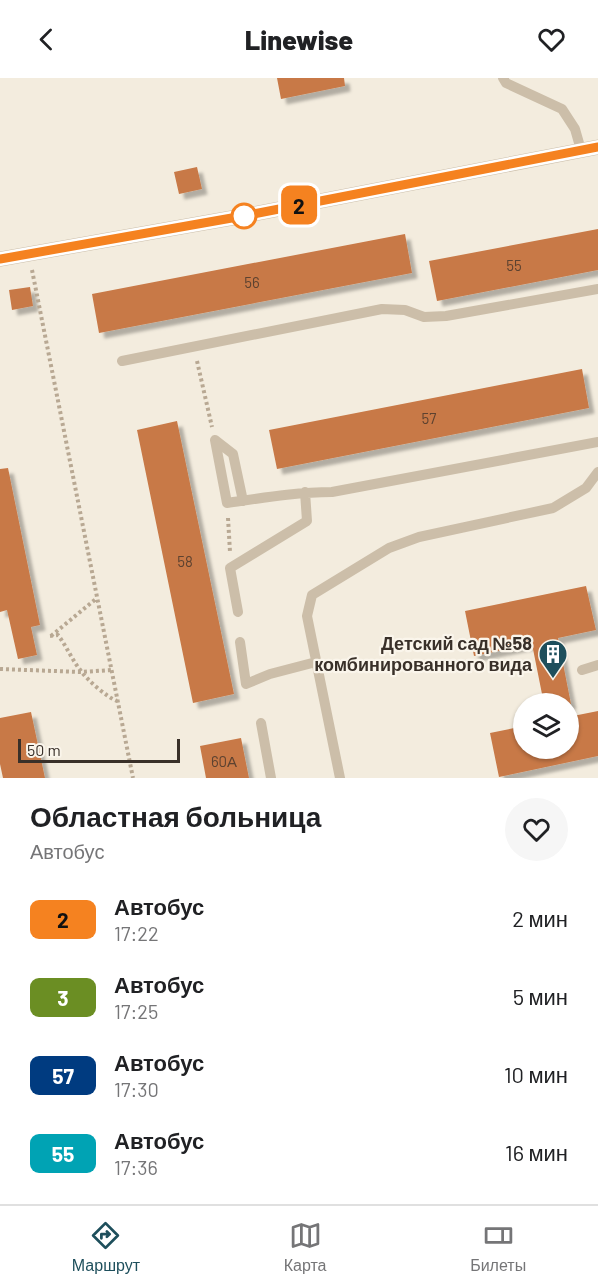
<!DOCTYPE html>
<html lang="ru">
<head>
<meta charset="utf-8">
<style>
	body { margin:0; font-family:Barlow,sans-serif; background:#f6f6f6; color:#202124; height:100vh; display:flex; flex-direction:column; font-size:22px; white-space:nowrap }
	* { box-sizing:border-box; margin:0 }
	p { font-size:20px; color:#757577 }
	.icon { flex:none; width:33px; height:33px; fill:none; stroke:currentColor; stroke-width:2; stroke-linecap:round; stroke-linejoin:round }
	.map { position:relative; height:700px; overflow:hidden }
	.details { display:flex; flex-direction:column; background:#fff; flex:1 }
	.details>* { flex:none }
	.badge { padding:0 12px; border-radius:9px; font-size:21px; line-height:39px }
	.buttons { position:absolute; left:513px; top:615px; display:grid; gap:12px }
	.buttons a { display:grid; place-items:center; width:66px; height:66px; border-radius:50%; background:#fff; box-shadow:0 2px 4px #0004; font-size:30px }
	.scale { position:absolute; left:18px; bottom:15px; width:162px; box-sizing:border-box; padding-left:6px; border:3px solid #393029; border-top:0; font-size:16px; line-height:21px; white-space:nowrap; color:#393029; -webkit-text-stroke:4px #faf5eb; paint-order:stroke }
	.map>.badge { position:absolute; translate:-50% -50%; box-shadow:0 0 0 3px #fff }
	.round { display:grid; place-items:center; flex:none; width:63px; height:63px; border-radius:32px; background:#f6f6f6 }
	.head { display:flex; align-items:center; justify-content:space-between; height:102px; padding:0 30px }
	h1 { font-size:28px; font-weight:800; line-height:45px }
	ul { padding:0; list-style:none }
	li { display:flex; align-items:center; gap:18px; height:78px; padding:0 30px }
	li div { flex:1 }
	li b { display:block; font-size:22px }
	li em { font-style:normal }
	li .badge { min-width:66px; font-weight:700; text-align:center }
	header { display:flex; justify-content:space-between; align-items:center; height:78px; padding:0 30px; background:#fff; font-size:27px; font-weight:800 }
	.tab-bar { display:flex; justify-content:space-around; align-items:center; height:84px; border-top:2px solid #e0e0e0; background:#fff; font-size:16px; color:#757577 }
	.tab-bar a { display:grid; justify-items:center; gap:3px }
	.tab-bar .on { color:#1e4f5c }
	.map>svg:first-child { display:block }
	.building { fill:#c87947; filter:url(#shadow) }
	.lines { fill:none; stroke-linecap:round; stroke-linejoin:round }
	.path { stroke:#b8a893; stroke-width:4; stroke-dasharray:3 3; stroke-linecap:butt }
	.service { stroke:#ccbea9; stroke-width:10 }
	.tertiary { stroke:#ccbea9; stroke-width:15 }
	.line-casing { stroke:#fff; stroke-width:14 }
	.line { stroke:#f58220; stroke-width:9 }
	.stop-dot { fill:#fff; stroke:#f58220; stroke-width:3 }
	.labels { text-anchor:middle; stroke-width:4.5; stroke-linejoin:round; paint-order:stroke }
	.number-label { font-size:15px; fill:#5d4230 }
	.poi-label { font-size:18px; font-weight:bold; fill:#393029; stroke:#faf5eb; text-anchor:end }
</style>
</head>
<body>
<header><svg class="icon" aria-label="back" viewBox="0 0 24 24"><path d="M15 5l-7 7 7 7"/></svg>Linewise<svg class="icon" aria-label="heart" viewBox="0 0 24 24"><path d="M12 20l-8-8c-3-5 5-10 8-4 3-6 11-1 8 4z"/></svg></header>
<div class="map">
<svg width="598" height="700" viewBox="0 0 598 700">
	<defs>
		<filter id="shadow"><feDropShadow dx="5.5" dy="5.5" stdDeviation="1.5" flood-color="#0004"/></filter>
	</defs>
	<rect width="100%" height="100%" fill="#f3ecde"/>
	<!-- building -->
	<path class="building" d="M277,0h67l1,8 -64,13z
		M197,89l5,22 -23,5 -5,-22z
		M598,151v41l-161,31 -8,-40z
		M405,156l7,39 -313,60 -7,-39z
		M30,209l3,19 -21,4 -3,-20z
		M582,291l7,39 -312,61 -8,-39z
		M177,343l57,273 -41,9 -56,-273z
		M8,390l32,157 -9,2 6,28 -19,4 -11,-49 -7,2v-143z
		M586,508l10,44 -38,8 13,66h-27l-12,-60 -58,12 -9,-45z
		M598,633v45l-99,21 -9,-44 34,-7v22h44v-31z
		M31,634l14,66h-42l-3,-14v-46z
		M241,660l8,40h-43l-6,-32z"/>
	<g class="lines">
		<!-- path -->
		<path class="path" d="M32,192l101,508
			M197,283l15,66
			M228,440l2,34
			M50,558l8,-1c9,12 14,25 23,36 6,9 27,27 36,30
			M51,558l46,-38
			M0,591l81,3 31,-2"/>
		<!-- service -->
		<path class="service" d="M503,0l3,5 56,26 13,20 6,21
			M122,283l260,-52 23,1 19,7 22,-1 152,-27
			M243,423l-10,-47 -18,-14 12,63c35,-5 70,-11 105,-11l266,-50
			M238,534l-8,-44 77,-47 -2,-29
			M240,564l6,42 24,-10 46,-12
			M582,592l16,-5
			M261,645l10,55
			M340,700l-33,-162 5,-21 77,-47 30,-11 134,-29 33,-20 12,-16"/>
		<!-- tertiary -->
		<path class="tertiary" d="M0,181l243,-43 355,-69"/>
	</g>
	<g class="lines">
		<!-- line casing -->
		<g class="line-casing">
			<path id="line" d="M0,181l243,-43 355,-69"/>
		</g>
		<!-- line -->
		<use href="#line" class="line"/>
	</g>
	<!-- icons -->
	<defs>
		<g id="building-pin" transform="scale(1.5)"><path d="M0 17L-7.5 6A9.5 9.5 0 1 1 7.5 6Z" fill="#1e4f5c" stroke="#faf5eb"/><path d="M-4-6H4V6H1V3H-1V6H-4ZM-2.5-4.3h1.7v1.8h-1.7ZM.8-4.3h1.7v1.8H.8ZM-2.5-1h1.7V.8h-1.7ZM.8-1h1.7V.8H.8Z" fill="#fff"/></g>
	</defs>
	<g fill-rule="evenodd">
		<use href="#building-pin" x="553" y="576"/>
	</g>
	<!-- markers -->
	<circle class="stop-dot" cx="244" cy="138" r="12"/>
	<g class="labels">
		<!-- number labels -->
		<g class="number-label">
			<text x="514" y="193">55</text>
			<text x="252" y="210">56</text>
			<text x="429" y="346">57</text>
			<text x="185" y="489">58</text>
			<text x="224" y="689">60А</text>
		</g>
		<!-- poi labels -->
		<g class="poi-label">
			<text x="532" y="572">Детский сад №58<tspan x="532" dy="21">комбинированного вида</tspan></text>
		</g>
	</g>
</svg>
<div class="buttons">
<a><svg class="icon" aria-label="layers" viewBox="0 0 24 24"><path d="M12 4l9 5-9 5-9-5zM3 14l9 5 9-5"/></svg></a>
</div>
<div class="scale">50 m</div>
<b class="badge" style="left:299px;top:127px;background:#f58220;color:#111">2</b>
</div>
<section class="details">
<div class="head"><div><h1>Областная больница</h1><p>Автобус</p></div><a class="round"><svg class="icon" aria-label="heart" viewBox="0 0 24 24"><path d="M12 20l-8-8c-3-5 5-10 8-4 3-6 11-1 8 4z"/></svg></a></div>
<ul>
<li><span class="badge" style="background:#f58220;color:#111">2</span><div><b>Автобус</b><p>17:22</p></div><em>2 мин</em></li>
<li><span class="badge" style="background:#6b8e23;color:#fff">3</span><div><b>Автобус</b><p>17:25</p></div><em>5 мин</em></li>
<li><span class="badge" style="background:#003b80;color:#fff">57</span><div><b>Автобус</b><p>17:30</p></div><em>10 мин</em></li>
<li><span class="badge" style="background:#00a3b4;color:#fff">55</span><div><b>Автобус</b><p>17:36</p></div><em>16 мин</em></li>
</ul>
</section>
<nav class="tab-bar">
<a class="on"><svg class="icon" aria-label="directions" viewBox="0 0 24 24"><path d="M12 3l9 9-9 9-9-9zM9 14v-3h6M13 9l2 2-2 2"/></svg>Маршрут</a>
<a><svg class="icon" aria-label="map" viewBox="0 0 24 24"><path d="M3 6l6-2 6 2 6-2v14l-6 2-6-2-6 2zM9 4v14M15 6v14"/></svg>Карта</a>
<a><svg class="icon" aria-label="tickets" viewBox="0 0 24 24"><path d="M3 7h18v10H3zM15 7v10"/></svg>Билеты</a>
</nav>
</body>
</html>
